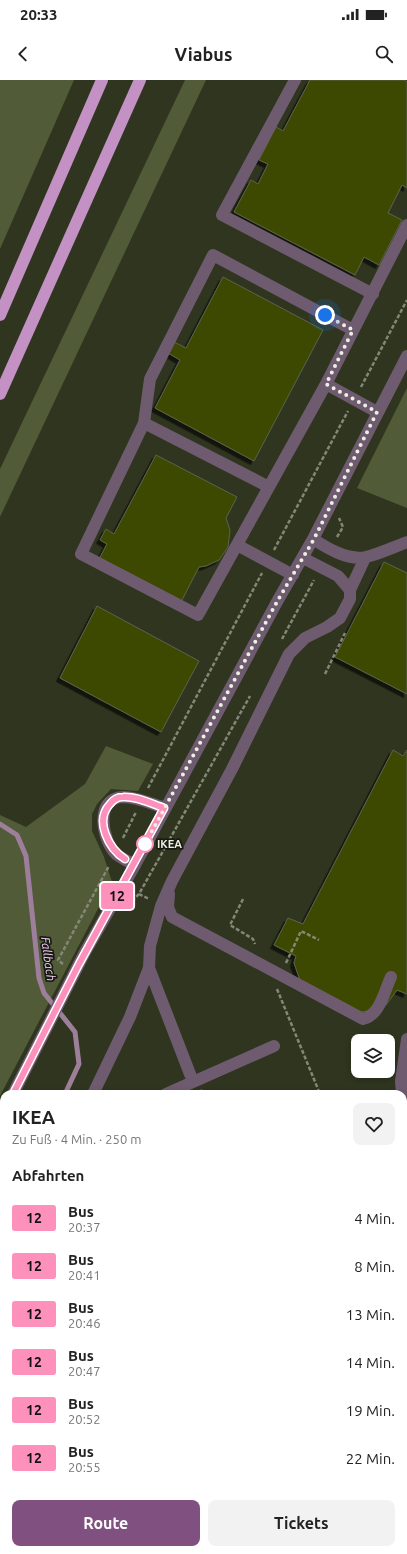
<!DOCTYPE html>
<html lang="de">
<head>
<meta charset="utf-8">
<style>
	body { margin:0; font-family:Ubuntu,sans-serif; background:#f2f2f2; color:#222; height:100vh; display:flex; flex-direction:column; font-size:15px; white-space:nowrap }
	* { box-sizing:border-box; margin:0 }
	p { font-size:13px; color:#767676 }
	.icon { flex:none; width:22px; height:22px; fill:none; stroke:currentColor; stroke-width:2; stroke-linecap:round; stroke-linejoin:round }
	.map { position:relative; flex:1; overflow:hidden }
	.details { position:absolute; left:0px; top:1010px; width:407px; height:464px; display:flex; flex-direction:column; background:#fff; border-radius:12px 12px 0 0; box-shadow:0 2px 6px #0003 }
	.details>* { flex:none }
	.badge { padding:0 8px; border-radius:3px; font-size:14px; line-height:26px }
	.fabs { position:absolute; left:351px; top:954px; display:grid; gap:8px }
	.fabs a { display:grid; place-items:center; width:44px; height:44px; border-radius:8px; background:#fff; box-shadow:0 2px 6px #0003; font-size:20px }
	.you { position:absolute; width:20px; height:20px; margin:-10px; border:3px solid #fff; border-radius:50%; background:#1a73e8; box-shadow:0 0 0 6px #1a73e833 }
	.map>.badge { position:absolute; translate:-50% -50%; box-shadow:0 0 0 2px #fff }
	h2 { padding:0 12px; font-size:15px; line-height:36px }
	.round { display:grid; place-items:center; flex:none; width:42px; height:42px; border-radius:8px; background:#f2f2f2 }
	.head { display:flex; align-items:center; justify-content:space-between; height:68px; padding:0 12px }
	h1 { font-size:19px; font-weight:600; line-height:30px }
	.action { display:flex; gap:8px; margin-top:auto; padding:8px 12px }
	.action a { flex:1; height:46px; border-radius:8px; background:#805180; color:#fff; font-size:16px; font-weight:600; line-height:46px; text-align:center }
	.action a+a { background:#f2f2f2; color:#222 }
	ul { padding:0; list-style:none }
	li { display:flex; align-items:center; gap:12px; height:48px; padding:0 12px }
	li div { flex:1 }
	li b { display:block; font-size:15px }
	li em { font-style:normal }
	li .badge { min-width:44px; font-weight:700; text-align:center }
	.status { display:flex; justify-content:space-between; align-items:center; height:28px; padding:0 20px; background:#fff; direction:ltr }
	.status svg { height:11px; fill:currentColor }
	header { display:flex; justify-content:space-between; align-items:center; height:52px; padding:0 12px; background:#fff; font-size:18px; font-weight:600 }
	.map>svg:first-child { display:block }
	.green { fill:#525b37 }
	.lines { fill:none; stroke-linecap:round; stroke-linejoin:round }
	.stream { stroke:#9e7f9b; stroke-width:5 }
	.building { fill:#3c4900; stroke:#5d634c; filter:url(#shadow) }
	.minor-tunnel { stroke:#4b513c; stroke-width:12; stroke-dasharray:12 6; stroke-linecap:butt }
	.path { stroke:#838876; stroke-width:2.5; stroke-dasharray:4 2; stroke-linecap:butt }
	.minor { stroke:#6f5b6f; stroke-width:12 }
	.highway { stroke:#c391c3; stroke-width:12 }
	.line-casing { stroke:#fff; stroke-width:9 }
	.line { stroke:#fd91bc; stroke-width:6 }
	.walk { stroke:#ecf0e2; stroke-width:4; stroke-dasharray:0 7.2 }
	.stop-dot { fill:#fff; stroke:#fd91bc; stroke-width:2 }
	.labels { text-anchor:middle; stroke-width:3.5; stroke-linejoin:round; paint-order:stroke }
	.stop-label { font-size:11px; font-weight:bold; fill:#ecf0e2; stroke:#181b11; text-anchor:start }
	.water-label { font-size:12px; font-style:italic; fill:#f7cdf7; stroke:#181b11 }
</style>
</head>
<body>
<div class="status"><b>20:33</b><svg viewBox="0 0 49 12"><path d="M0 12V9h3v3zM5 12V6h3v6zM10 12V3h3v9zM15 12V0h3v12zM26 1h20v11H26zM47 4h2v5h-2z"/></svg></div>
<header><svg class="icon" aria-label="back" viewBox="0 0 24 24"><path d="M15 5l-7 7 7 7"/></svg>Viabus<svg class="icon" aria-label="search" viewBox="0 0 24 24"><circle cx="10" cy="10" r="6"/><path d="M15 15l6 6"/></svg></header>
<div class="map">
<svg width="407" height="1474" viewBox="0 0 407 1474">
	<defs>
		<filter id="shadow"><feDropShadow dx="-3.5" dy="3.5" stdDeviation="0" flood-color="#0009"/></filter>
	</defs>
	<rect width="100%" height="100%" fill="#2f351f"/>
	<!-- green -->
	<path class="green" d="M0,0h74l-74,169z
		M185,0h21l-206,437v-48z
		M407,308v120l-50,-20z
		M106,666l47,18 -15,27 -27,-2 -14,15 -5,10v17l12,26 8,25 -112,214v-281l26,12 59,-43z"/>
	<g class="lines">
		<!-- stream -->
		<path class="stream" d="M0,744l17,11 9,21 13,122 5,15 31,39 4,32 -14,30
			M0,1147l4,-8"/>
	</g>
	<!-- building -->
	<path class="building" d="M310,0h94l3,2v106l-5,-3 -14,28 14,7 -23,45 -15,-8 -9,18 -121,-63 17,-32 7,4 10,-20 -9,-4 17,-33 7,4z
		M223,197l100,53 -69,131 -99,-53 25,-48 -12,-7 6,-11 12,6z
		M156,375l81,42 -11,21 4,12 -2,17 -9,13 -13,6 -7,1 -18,35 -82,-43 8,-15 -7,-4 6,-11 8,5z
		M384,482l23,11v121l-72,-37z
		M97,526l102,55 -38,71 -101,-54z
		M393,670l10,6 4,-6v244l-10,-4 -11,15 -10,5 -15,2 -61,-32 -6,-17 2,-7 -22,-11 14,-27 15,6z
		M403,1114l4,10v225l-4,2z
		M0,1231l4,2v45l-4,-2z
		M0,1276l4,2v86l-2,1 -2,-1z
		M407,1466v8h-20l10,-4h6v-3z
		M62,1470h65l1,4 13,-4 2,4h-79z
		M214,1470h117l-7,4h-109z"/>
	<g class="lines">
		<!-- minor-tunnel -->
		<path class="minor-tunnel" d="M190,994l8,20
			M403,1339l4,-2"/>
		<!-- path -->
		<path class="path" d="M361,307l46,-87
			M337,457l6,-10 -4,-9
			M274,470l74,-139
			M282,559l32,-59
			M325,594l20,-41
			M148,708l114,-215
			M123,758l13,-26
			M139,814l10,5
			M243,819l-13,26 23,14 2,5
			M132,821l7,-7 111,-198
			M286,883l15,-32 18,9
			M63,884l-5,-4 51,-94
			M277,909l43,105
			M0,1205l4,-9"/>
		<!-- minor -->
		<path class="minor" d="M295,0l-73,135 151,79
			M353,250l-140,-75 -63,124 -6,44 -63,131 117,61 128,-231 81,-159
			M326,304l51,28
			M144,343l125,64
			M313,459c14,9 35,22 53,18 13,-3 28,-10 41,-15
			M237,465l56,30
			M350,510l15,-32
			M135,785c-6,-3 -14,-7 -19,-11 -14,-14 -22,-56 7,-57 14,0 29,7 42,11
			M169,814l-1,13 4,10 191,102c17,-4 21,-27 28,-42
			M190,994l-41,-106 1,-22 11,-40 11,-25 60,-112 57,-115 16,-16 22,-11 13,-9 10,-19v-9l-12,-14 -35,-18
			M13,1014l72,-142 50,-87 143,-265 35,-61 94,-183
			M93,1014l37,-77 19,-49
			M166,1014l108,-48
			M402,1014l-1,-13 6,-42
			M403,1020l4,19
			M0,1040l4,-8
			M403,1370l4,-3
			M0,1379l4,-5
			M165,1470l2,4
			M200,1470l2,4
			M37,1474l1,-4
			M369,1474l5,-4"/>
		<!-- highway -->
		<path class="highway" d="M0,235l102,-235
			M0,314l140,-314"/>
	</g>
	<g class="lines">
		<!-- line casing -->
		<g class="line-casing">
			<path id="line" d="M13,1014l66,-130 85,-156c-12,-4 -27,-12 -41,-11 -6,0 -10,3 -13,7 -16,17 -1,45 15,55"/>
		</g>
		<!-- line -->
		<use href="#line" class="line"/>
		<!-- walk -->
		<path class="walk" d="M145,764l133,-244 36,-61 63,-127 -51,-28 27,-54 -28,-15"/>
	</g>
	<!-- markers -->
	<circle class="stop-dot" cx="145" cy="764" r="8"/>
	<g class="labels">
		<!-- stop labels -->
		<g class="stop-label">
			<text x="157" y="768">IKEA</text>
		</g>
		<!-- water labels -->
		<g class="water-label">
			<text transform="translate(48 879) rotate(82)" y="4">Fallbach</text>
		</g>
	</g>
</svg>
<div class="fabs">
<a><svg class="icon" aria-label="layers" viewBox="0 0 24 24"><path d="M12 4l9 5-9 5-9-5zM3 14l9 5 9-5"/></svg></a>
</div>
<div class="you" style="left:325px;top:235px"></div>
<b class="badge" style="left:117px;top:816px;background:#fd91bc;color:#111">12</b>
<section class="details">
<div class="head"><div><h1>IKEA</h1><p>Zu Fuß · 4 Min. · 250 m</p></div><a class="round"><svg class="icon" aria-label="heart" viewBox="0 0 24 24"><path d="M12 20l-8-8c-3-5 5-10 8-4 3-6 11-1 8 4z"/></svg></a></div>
<h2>Abfahrten</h2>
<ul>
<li><span class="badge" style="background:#fd91bc;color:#111">12</span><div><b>Bus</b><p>20:37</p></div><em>4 Min.</em></li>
<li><span class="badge" style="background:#fd91bc;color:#111">12</span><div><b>Bus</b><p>20:41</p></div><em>8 Min.</em></li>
<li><span class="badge" style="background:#fd91bc;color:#111">12</span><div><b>Bus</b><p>20:46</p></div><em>13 Min.</em></li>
<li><span class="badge" style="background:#fd91bc;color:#111">12</span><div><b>Bus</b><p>20:47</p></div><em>14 Min.</em></li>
<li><span class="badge" style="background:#fd91bc;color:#111">12</span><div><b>Bus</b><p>20:52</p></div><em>19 Min.</em></li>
<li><span class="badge" style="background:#fd91bc;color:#111">12</span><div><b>Bus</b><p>20:55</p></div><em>22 Min.</em></li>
</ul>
<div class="action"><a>Route</a><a>Tickets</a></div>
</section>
</div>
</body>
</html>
